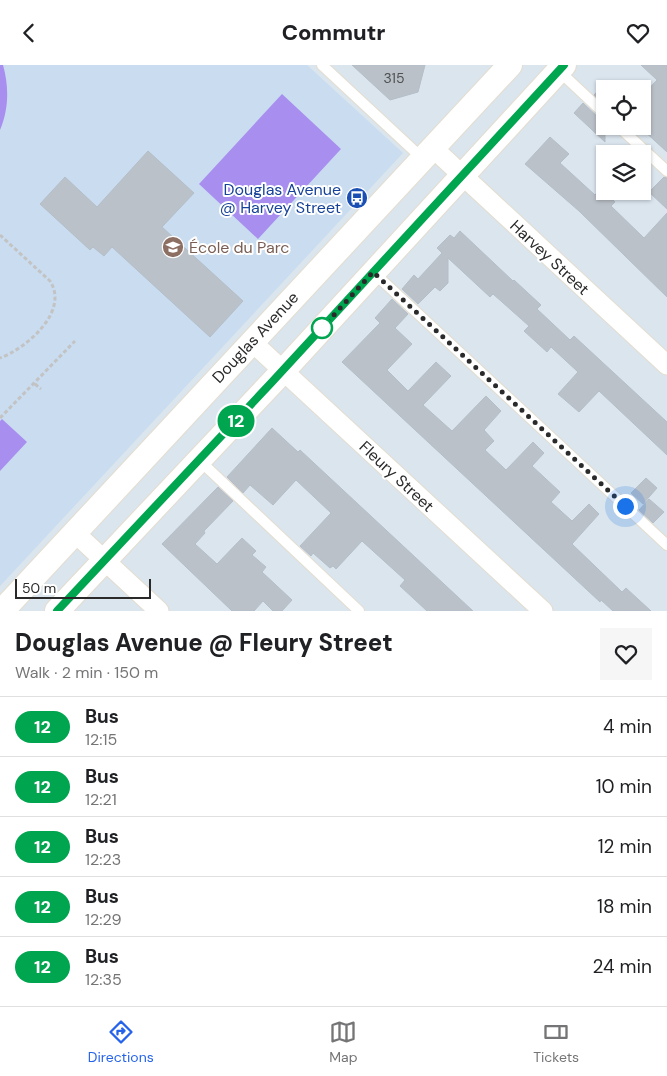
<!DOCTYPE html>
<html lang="en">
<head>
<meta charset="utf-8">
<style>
	body { margin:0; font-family:"DM Sans",sans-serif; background:#f6f6f6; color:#202124; height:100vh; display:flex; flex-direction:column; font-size:19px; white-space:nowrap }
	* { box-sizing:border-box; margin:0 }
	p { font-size:16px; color:#757577 }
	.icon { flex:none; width:28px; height:28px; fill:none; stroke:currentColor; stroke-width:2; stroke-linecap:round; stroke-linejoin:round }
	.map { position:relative; height:546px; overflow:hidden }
	.drawer { display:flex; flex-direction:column; background:#fff; flex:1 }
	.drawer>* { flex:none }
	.badge { padding:0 10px; border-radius:16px; font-size:18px; line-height:32px }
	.buttons { position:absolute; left:596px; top:15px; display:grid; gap:10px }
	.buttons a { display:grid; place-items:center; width:55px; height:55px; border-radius:0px; background:#fff; box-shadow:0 1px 4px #0004; font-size:25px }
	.scale { position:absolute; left:15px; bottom:12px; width:136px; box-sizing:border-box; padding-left:5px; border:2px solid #2a2a2a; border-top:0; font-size:14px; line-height:18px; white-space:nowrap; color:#2a2a2a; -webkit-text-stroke:4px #fff; paint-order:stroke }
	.you { position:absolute; width:25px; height:25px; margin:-12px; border:4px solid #fff; border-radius:50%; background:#1a73e8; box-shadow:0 0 0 8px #1a73e833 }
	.map>.badge { position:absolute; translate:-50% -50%; box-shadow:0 0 0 2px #fff }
	.round { display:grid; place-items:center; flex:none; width:52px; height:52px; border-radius:0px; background:#f6f6f6 }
	.headline { display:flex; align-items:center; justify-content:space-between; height:85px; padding:0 15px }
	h1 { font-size:24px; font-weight:800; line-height:38px }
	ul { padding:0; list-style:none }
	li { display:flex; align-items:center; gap:15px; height:60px; padding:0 15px; border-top:1px solid #e0e0e0 }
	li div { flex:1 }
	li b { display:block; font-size:19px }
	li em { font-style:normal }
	li .badge { min-width:55px; font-weight:700; text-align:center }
	header { display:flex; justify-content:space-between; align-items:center; height:65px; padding:0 15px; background:#fff; font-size:22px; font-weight:800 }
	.menu { display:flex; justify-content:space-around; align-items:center; height:70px; border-top:1px solid #e0e0e0; background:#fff; font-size:14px; color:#757577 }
	.menu a { display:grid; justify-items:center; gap:2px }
	.menu .on { color:#2563eb }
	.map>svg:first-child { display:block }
	.education { fill:#c9dcf0 }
	.pitch { fill:#a88eef }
	.building { fill:#bac1c8; stroke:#b4bec8 }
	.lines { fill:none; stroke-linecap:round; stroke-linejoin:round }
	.service-casing { stroke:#e4ddd0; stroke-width:12 }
	.minor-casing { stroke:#e4ddd0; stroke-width:21 }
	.tertiary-casing { stroke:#e4ddd0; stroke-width:26 }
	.path { stroke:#c3c3c3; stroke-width:3; stroke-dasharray:4 2.5; stroke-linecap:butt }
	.service { stroke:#fff; stroke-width:10 }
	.minor { stroke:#fff; stroke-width:19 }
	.tertiary { stroke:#fff; stroke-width:24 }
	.line-casing { stroke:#fff; stroke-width:11 }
	.line { stroke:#00a54f; stroke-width:8 }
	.walk { stroke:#2a2a2a; stroke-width:5; stroke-dasharray:0 9 }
	.stop-dot { fill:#fff; stroke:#00a54f; stroke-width:2.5 }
	.labels { text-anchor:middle; stroke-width:4; stroke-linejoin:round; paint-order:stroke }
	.number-label { font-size:14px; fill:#4e5052 }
	.transit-label { font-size:16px; fill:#164399; stroke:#fff; text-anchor:end }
	.education-label { font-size:16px; fill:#785e54; stroke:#fff; text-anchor:start }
	.street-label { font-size:16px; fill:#2a2a2a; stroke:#fff }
</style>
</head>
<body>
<header><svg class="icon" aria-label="back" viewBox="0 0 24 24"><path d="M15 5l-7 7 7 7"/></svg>Commutr<svg class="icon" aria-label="heart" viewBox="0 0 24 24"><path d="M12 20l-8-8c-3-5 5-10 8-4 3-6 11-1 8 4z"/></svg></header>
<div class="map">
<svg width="667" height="546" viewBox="0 0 667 546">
	<rect width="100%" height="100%" fill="#dae5ed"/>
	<!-- education -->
	<path class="education" d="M0,0h307l96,88 -403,433z"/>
	<!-- pitch -->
	<path class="pitch" d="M0,0h3c6,21 6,44 -3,65z
		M282,29l59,55 -83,90 -59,-55z
		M2,354l25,23 -27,29v-50z"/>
	<!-- building -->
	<path class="building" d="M352,0h73l-7,27 -28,8z
		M641,0h26v87l-25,-23v-33l15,-16z
		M605,18v22l-11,-10z
		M583,38l17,16 5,2v21l-31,-29z
		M550,72l19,17 -9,9 35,32 6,-7 14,14 -4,4 33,32 23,-25v84l-88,-86 -54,-47z
		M148,86l46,42 -32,34 81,74 -33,36 -98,-90 -8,9 -11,-9 -3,3 -50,-46 25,-27 32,30z
		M664,112l3,1v31l-18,-17z
		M460,166l53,50 1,-1 27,25 -4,4 33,31 4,-4 93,86v33l-68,-64 -20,21 -21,-18 20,-22 -27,-25 -4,5 -23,-21 5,-5 -36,-32 -3,3 -42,-39v25l-8,8 -5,-4 -17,17 -16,-15 12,-14 4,4 24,-26 -5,-5 13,-13 4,3z
		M392,234l16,15 -13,14 17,16 -25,26 21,21 28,-29 15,14 -28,29 29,26 34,-35 15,15 -17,19 10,11 -9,9 21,20 27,-28 11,11 -12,13 28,26 -9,10 21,19 17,-17 10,10 -27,30 50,48 4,-4 25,23h-38l-12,-11 -1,2 -258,-240 38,-39 -5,-5z
		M272,363l26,24 2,-2 173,161h-46l-27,-25 5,-6 -43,-39 -26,28 -3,-3 -3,2 -17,-15 -2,3 -11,-10 31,-33 -35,-33 -23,25 -23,-20 -7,8 -16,-16z
		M646,413l11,10 -14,16 -12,-11z
		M218,422l15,14 -29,30 1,2 -10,11 22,20 25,-26 14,13 -4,4 14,12 -4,5 30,28 -10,11h-9l-10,-10 -9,10h-22l-70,-67z
		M649,434l15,13 -11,11 -14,-13z"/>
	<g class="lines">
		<!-- service casing -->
		<g class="service-casing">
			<path id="service" d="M322,0l101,94
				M559,6l46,43
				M618,61l49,45
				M373,207l294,273
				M199,395l160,151"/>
		</g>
		<!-- minor casing -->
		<g class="minor-casing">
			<path id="minor" d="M433,83l234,217
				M251,276l292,270
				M74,467l85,79"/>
		</g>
		<!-- tertiary casing -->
		<g class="tertiary-casing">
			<path id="tertiary" d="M2,546l508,-546
				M57,546l226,-240 281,-306"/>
		</g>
		<!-- path -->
		<path class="path" d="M0,170l50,46c20,31 -25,68 -50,77
			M35,319l6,5
			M0,353l75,-77"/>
		<!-- service -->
		<use href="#service" class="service"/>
		<!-- minor -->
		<use href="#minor" class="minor"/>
		<!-- tertiary -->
		<use href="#tertiary" class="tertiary"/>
	</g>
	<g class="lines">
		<!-- line casing -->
		<g class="line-casing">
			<path id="line" d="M57,546l215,-229 292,-317"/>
		</g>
		<!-- line -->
		<use href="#line" class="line"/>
		<!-- walk -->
		<path class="walk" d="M322,263l51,-56 252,234"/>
	</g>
	<!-- icons -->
	<defs>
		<g id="bus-disc" transform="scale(1.125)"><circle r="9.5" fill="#1a4fb4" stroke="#fff"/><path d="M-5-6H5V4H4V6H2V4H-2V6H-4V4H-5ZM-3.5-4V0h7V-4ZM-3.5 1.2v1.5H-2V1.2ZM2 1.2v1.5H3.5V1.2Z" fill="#fff"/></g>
		<g id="school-disc" transform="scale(1.125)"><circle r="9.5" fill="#8d6e63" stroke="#fff"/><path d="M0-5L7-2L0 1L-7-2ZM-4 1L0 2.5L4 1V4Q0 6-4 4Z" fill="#fff"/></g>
	</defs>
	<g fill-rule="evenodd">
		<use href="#bus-disc" x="357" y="133"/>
		<use href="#school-disc" x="173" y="182"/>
	</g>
	<!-- markers -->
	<circle class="stop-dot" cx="322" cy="263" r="10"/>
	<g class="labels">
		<!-- number labels -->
		<g class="number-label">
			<text x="394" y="18">315</text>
		</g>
		<!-- transit labels -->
		<g class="transit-label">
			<text x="341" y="130">Douglas Avenue<tspan x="341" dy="18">@ Harvey Street</tspan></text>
		</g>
		<!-- education labels -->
		<g class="education-label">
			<text x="189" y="188">École du Parc</text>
		</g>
		<!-- street labels -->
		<g class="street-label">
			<text transform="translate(550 192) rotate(43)" y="6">Harvey Street</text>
			<text transform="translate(255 272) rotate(-47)" y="6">Douglas Avenue</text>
			<text transform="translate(397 411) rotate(43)" y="6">Fleury Street</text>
		</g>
	</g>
</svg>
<div class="buttons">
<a><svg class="icon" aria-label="locate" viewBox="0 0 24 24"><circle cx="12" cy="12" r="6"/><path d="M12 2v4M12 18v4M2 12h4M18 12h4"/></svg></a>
<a><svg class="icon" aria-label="layers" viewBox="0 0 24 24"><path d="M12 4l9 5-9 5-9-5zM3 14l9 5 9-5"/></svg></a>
</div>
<div class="scale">50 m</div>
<div class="you" style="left:625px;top:441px"></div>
<b class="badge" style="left:236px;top:356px;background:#00a54f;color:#fff">12</b>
</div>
<section class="drawer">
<div class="headline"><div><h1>Douglas Avenue @ Fleury Street</h1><p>Walk · 2 min · 150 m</p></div><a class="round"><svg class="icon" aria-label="heart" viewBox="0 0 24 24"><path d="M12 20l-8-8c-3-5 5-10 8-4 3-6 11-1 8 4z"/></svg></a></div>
<ul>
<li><span class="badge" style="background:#00a54f;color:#fff">12</span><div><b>Bus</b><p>12:15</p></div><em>4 min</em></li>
<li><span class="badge" style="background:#00a54f;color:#fff">12</span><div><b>Bus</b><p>12:21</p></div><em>10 min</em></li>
<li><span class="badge" style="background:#00a54f;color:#fff">12</span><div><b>Bus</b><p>12:23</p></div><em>12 min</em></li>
<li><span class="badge" style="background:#00a54f;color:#fff">12</span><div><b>Bus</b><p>12:29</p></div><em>18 min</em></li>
<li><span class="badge" style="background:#00a54f;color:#fff">12</span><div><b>Bus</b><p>12:35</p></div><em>24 min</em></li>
</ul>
</section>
<nav class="menu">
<a class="on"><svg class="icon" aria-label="directions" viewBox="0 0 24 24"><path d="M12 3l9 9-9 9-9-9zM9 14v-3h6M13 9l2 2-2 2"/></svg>Directions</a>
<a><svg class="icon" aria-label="map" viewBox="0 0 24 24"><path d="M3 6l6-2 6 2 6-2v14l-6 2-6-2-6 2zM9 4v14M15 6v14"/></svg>Map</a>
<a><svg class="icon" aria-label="tickets" viewBox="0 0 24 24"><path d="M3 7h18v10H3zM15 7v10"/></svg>Tickets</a>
</nav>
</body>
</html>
